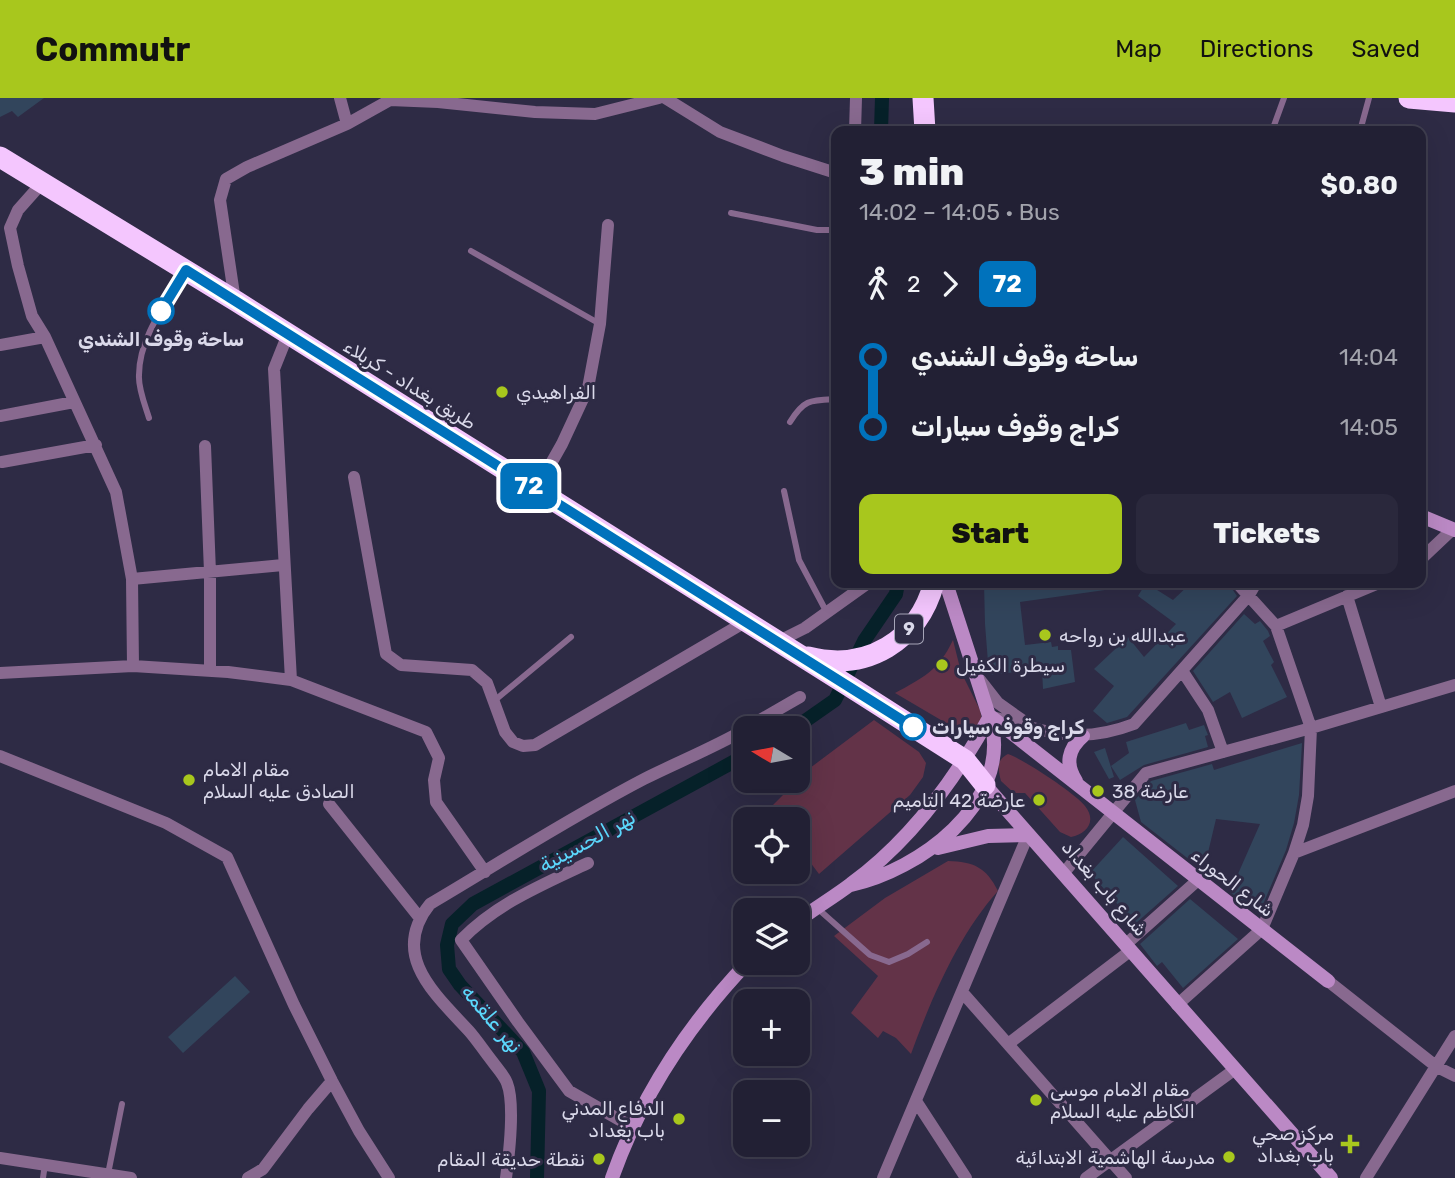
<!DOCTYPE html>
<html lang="en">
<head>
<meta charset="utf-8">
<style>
	body { margin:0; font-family:Rubik,Cairo,sans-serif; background:#2a283c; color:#f1f3f6; height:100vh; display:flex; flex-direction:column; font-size:26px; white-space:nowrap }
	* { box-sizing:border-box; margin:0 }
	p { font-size:23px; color:#a2a3ac }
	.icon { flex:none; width:38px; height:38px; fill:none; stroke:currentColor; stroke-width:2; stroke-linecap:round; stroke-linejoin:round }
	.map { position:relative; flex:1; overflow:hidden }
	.drawer { position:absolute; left:831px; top:28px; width:595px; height:462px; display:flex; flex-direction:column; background:#222034; border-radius:14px; box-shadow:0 7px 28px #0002,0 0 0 2px #3f3e4f }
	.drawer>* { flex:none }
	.badge { padding:0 14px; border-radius:10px; font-size:24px; line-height:46px }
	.needle { width:46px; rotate:280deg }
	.tools { position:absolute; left:733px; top:618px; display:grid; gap:14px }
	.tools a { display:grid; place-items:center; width:77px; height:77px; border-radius:14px; background:#222034; box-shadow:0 7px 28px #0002,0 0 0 2px #3f3e4f; font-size:35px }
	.map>.badge { position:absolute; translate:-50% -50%; box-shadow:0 0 0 4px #fff }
	.legs { display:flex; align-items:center; gap:10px; height:77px; padding:0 28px; font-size:23px }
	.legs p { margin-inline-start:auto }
	.summary { display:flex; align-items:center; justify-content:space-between; height:119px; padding:0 28px }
	h1 { font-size:38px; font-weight:800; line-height:52px }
	.primary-button { display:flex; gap:14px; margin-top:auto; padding:14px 28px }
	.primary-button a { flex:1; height:80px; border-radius:14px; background:#a8c71d; color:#111; font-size:28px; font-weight:800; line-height:80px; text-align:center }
	.primary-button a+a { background:#2a283c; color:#f1f3f6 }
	ul { padding:0 28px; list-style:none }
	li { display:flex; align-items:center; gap:24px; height:70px; font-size:26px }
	li i { display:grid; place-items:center; width:10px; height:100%; margin:0 9px; background:currentColor }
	li i::after { content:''; width:18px; height:18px; margin:-9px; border:5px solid; border-radius:50%; background:#222034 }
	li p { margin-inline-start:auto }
	li:first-child i { background:linear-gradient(#0000 50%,currentColor 0) }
	li:last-child i { background:linear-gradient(currentColor 50%,#0000 0) }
	header { display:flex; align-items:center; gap:42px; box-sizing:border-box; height:98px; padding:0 35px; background:#a8c71d; color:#111 }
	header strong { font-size:33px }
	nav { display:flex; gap:38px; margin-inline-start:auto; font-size:24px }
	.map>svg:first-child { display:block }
	.green { fill:#633348 }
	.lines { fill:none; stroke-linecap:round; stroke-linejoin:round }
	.canal { stroke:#062129; stroke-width:14 }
	.building { fill:#32455c }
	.lane { stroke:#88698f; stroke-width:6 }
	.street { stroke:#88698f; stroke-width:12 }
	.secondary { stroke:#bb89c5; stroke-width:14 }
	.highway { stroke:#f4c6fe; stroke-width:21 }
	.line-1-casing { stroke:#fff; stroke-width:16 }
	.line-1 { stroke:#0072bc; stroke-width:10 }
	.stop-1-dot { fill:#fff; stroke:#0072bc; stroke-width:3.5 }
	.poi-dot { fill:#a8c71d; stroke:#2e2b45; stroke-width:2.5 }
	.labels { text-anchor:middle; stroke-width:6; stroke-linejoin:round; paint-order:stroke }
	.shield { fill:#2e2b45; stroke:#a6a5b8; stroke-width:2 }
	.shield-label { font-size:18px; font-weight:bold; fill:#dad9ea }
	.stop-label { font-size:19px; font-weight:bold; fill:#dad9ea; stroke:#2e2b45 }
	.street-label { font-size:19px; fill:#dad9ea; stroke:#2e2b45 }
	.poi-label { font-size:19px; fill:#dad9ea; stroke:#2e2b45; text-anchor:start }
	.water-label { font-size:21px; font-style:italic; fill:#5bd7fc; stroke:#2e2b45 }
</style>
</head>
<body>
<header>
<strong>Commutr</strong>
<nav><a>Map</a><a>Directions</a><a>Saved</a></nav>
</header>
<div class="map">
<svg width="1455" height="1080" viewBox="0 0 1455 1080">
	<rect width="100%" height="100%" fill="#2e2b45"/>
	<!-- green -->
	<path class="green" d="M953,542l8,32 19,38 2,11 -7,9 -12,3 -68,-40c28,-15 44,-23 58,-53z
		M874,622l45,32 7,11 -3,14 -13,18 -91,79 -21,-28v-27h-21l-8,-10 22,-22v-6l7,-1v-11l5,-4 7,3z
		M1008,656c15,5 67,39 77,52 12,15 2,28 -14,31l-11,-5 -35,-39h-11l-13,-12c-3,-12 -5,-21 7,-27z
		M948,763c26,1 38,6 50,30 -39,43 -67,108 -87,163l-15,-16 -13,-7 -5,7 -27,-25 27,-37 -44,-40 51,-38z"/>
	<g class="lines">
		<!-- canal -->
		<path class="canal" d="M881,33l1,-33
			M795,630l40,-28 29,-59 32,-47 2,-11
			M537,1080l2,-87 -16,-39 -63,-67 -11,-16 -2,-24 5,-21 21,-20 273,-149"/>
	</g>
	<!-- building -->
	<path class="building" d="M0,0h44l-26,19 -6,-6 -12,6z
		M984,485h18l1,3 27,-3h82v6l-92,13 5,43 26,-3 1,5 6,-1v4h13l4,32 -32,7 -1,-20 -53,6 -4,-51z
		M1146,485l27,17 18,-17h13l6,6 6,-6h12l9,13 -110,121 -20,6 -14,-12 21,-25 -20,-17 34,-32 16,20 32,-33 -38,-28z
		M1244,516l11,10 5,-3 8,10 2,5 -7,5 11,21 -3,3 16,32 -45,21 -12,-26 -17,10 -20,-31z
		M1186,625l3,7 15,-5 4,10 -3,1 3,11 -64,18 -24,15 -9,-14 18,-13 -3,-11z
		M1302,645l-3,52 -5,28 -8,27 -27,64 -29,-22 30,-68 -44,-5 -10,42 -11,3 -54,-42 -6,-22 16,-19 61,-17 2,6z
		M1105,650l9,29 -5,2 -15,-27z
		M1123,739l55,49 -43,38 -45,-51z
		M1190,801l48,40 -55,49 -21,-26 -5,4 -17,-22z
		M235,878l15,16 -67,61 -15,-16z"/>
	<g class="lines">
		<!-- lane -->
		<path class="lane" d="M1272,33l12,-33
			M1360,33l9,-33
			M731,115l86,17h19
			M471,153l129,73
			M149,320c-4,-13 -11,-30 -10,-43 0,-37 26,-70 44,-100
			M790,324c14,-23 21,-22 46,-23
			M784,393l15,69 27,51
			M494,603l77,-64
			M817,810l53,47 19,7 19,-8 19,-12
			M108,1076l14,-70
			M43,1080l2,-14"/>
		<!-- street -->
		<path class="street" d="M665,0l55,34 63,24 53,17
			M347,26l43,-24 48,2 97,10 60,2 64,-16
			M855,33l1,-33
			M42,85l-24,27 -8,18 8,38 14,50 13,21 71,155 16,87 1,87
			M235,203l-15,-101 6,-21 21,-12 100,-43 -7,-26
			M288,236l-14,35 17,311
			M0,247l45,-8
			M0,318l74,-14
			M205,348l5,126v99
			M2,364l94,-17
			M354,379l32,177 15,11 71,5 15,13 18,49 8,10 10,4 12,-1 210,-123
			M536,392l26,-46 26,-56 12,-64 8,-99
			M1421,461l32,-30
			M132,481l151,-14
			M1347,498l34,111
			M1276,528l103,-43
			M777,544l28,-14 63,-45
			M1183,574l25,38 15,42
			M0,575l133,-7 95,6 63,8 135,52 13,26 -5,22 2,22 49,70
			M980,582l18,23 24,17
			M993,619c55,15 86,28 141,7l115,-129 7,-12
			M746,630l54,-31
			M0,658l166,67 61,34 67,148 38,76 27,50 30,47
			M329,706l90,113
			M1294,755l161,-62
			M588,765c-46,22 -91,40 -127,77l57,82 51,69 63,36
			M1063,776l83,-101 165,-45 144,-43
			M1125,847l73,-65
			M1328,883l109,86 18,9
			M962,894l164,186
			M1177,907l85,-76 32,-76 9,-28 5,-29 3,-68 -35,-102 -39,-43
			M1008,946l122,-93
			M916,1003l50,77
			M0,1060l131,20
			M248,1080l15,-9 45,-60 24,-28
			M506,1080c3,-23 9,-75 1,-95 -3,-8 -10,-15 -15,-22 -8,-10 -15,-21 -23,-30 -34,-37 -80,-76 -39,-127 71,-42 141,-87 214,-125 34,-17 69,-31 102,-50
			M883,1080l145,-343
			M1086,1080l148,-108
			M1366,1080l89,-142"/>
		<!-- secondary -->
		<path class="secondary" d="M1421,418l34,14
			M990,618l338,265
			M1076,683c-11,-17 -8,-32 7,-45
			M985,687l346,393
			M938,750l50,-12 40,-1
			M851,787c68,-15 158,-80 141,-160l-46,-142
			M798,823c17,-13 36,-24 53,-37 59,-43 104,-104 139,-168
			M612,1080c29,-82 76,-153 136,-216"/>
		<!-- highway -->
		<path class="highway" d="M923,0l2,33
			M1409,0l46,4
			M0,59l236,144 613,385 116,74 20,25
			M808,559c59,15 110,-16 126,-74"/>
	</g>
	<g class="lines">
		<!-- line-1 casing -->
		<g class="line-1-casing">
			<path id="line-1" d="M161,213l25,-41 727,457"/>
		</g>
		<!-- line-1 -->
		<use href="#line-1" class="line-1"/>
	</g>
	<!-- markers -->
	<g class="stop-1-dot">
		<circle cx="161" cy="213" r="12"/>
		<circle cx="913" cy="629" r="12"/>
	</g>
	<g class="poi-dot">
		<circle cx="502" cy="294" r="7"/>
		<circle cx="1045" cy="537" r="7"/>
		<circle cx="942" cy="567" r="7"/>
		<circle cx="189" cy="682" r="7"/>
		<circle cx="1098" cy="693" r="7"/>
		<circle cx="1039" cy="702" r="7"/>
		<circle cx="1036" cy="1002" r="7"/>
		<circle cx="679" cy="1021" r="7"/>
		<path d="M1346.5 1035.5h7v7h7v7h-7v7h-7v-7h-7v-7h7z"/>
		<circle cx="1229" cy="1059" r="7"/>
		<circle cx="599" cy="1061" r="7"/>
	</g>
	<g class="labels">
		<!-- shield labels -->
		<rect class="shield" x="895" y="516.5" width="28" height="29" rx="5"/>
		<g class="shield-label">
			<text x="909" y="537">9</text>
		</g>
		<!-- stop labels -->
		<g class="stop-label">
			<text x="161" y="248">ساحة وقوف الشندي</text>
			<text x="932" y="636" text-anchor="start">كراج وقوف سيارات</text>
		</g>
		<!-- street labels -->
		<g class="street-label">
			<text transform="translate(410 286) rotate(32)" y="7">طريق بغداد - كربلاء</text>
			<text transform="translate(1233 784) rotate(38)" y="7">شارع الحوراء</text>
			<text transform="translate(1105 790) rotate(49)" y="7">شارع باب بغداد</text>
		</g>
		<!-- poi labels -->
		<g class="poi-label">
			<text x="516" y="301">الفراهيدي</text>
			<text x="1059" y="544">عبدالله بن رواحه</text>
			<text x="956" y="574">سيطرة الكفيل</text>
			<text x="203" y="678">مقام الامام<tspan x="203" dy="22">الصادق عليه السلام</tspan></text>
			<text x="1112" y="700">عارضة 38</text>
			<text x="1025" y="709" text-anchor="end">عارضة 42 التاميم</text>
			<text x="1050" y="998">مقام الامام موسى<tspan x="1050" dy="22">الكاظم عليه السلام</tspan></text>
			<text x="665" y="1017" text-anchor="end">الدفاع المدني<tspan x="665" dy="22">باب بغداد</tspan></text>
			<text x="1334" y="1042" text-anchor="end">مركز صحي<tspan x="1334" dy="22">باب بغداد</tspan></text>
			<text x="1215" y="1066" text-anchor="end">مدرسة الهاشمية الابتدائية</text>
			<text x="585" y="1068" text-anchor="end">نقطة حديقة المقام</text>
		</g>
		<!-- water labels -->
		<g class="water-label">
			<text transform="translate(587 743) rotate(-29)" y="7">نهر الحسينية</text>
			<text transform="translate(492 921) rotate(50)" y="7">نهر علقمه</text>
		</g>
	</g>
</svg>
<div class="tools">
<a><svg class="needle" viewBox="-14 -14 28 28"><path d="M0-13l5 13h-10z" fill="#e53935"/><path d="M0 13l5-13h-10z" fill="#a2a3ac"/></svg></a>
<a><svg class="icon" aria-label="locate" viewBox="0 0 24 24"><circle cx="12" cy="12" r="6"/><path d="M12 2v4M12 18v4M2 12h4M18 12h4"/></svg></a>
<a><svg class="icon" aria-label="layers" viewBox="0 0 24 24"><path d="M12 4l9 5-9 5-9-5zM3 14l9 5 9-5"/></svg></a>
<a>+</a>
<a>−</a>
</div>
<b class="badge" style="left:529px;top:388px;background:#0072bc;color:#fff">72</b>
<section class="drawer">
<div class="summary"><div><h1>3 min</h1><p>14:02 – 14:05 · Bus</p></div><b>$0.80</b></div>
<div class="legs"><svg class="icon" aria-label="walk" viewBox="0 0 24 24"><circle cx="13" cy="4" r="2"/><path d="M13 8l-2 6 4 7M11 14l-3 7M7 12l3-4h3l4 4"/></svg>2<svg class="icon" aria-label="forward" viewBox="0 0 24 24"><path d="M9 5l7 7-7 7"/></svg><b class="badge" style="background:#0072bc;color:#fff">72</b></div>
<ul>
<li><i style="color:#0072bc"></i><b>ساحة وقوف الشندي</b><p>14:04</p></li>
<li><i style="color:#0072bc"></i><b>كراج وقوف سيارات</b><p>14:05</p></li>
</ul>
<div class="primary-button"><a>Start</a><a>Tickets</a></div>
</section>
</div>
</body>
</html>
